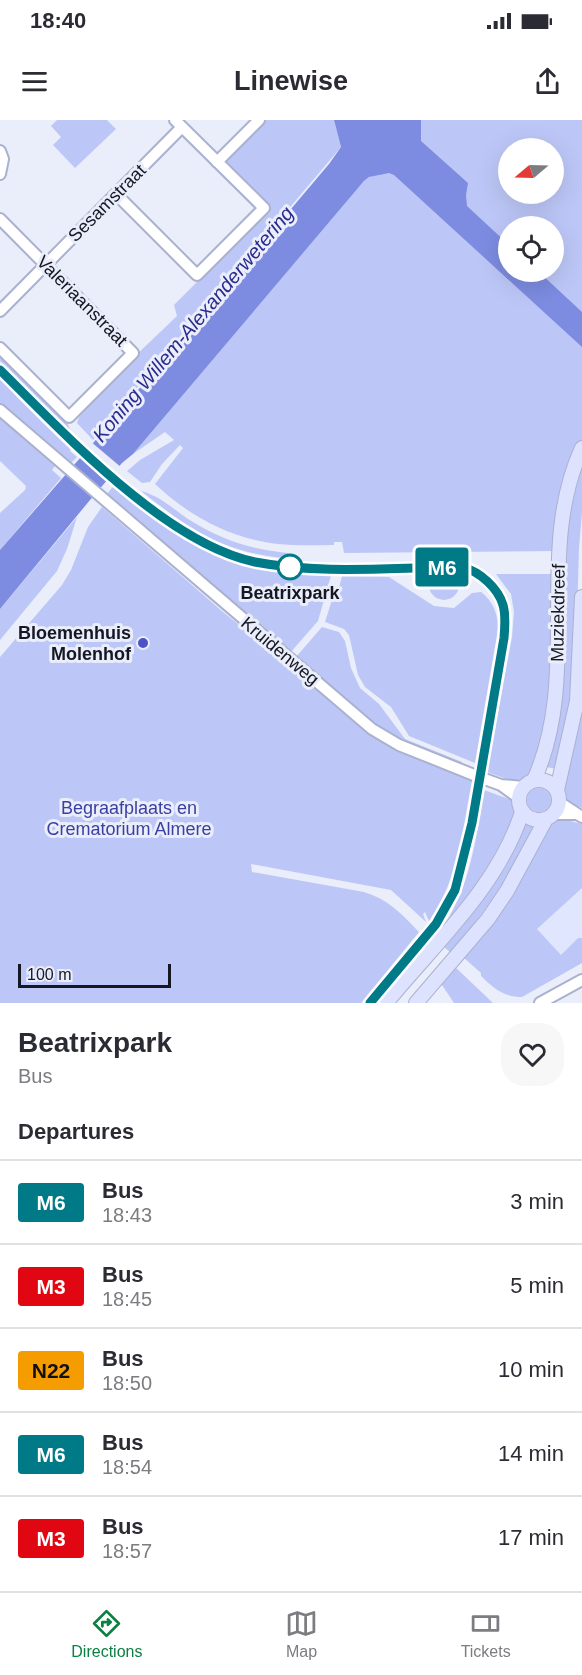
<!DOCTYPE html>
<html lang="en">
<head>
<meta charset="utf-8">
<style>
	body { margin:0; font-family:Helvetica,sans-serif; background:#f7f7f7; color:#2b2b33; height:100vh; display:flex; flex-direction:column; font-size:22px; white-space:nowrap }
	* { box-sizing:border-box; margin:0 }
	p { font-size:20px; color:#7c7c81 }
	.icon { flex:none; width:33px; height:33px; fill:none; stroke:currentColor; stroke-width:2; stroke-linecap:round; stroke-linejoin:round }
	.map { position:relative; height:883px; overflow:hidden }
	.sheet { display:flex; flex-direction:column; background:#fff; flex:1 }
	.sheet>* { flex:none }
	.badge { padding:0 12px; border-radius:4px; font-size:21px; line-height:39px }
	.needle { width:39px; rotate:251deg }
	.fabs { position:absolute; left:498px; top:18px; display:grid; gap:12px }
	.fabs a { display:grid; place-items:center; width:66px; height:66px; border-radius:50%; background:#fff; box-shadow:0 6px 24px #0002; font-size:30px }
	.scale { position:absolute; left:18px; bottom:15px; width:153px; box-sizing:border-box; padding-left:6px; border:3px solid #151823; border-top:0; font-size:16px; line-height:21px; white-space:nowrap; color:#151823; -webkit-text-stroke:4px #eaedfa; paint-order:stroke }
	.map>.badge { position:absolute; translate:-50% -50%; box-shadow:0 0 0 3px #fff }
	h2 { padding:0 18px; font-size:22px; line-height:54px }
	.round { display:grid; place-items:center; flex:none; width:63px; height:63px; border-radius:24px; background:#f7f7f7 }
	.headline { display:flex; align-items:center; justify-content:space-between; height:102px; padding:0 18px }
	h1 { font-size:28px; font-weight:700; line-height:45px }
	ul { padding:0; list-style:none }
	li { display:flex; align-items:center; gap:18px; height:84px; padding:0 18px; border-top:2px solid #e1e1e2 }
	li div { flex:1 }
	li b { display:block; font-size:22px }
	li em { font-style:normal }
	li .badge { min-width:66px; font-weight:700; text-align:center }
	.status { display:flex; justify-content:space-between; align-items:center; height:42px; padding:0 30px; background:#fff; direction:ltr }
	.status svg { height:16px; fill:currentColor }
	header { display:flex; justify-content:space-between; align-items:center; height:78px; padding:0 18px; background:#fff; font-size:27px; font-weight:700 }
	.tab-bar { display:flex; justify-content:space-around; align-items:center; height:84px; border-top:2px solid #e1e1e2; background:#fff; font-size:16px; color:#7c7c81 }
	.tab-bar a { display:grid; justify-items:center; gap:3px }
	.tab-bar .active { color:#0b8043 }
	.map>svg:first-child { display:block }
	.built { fill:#e0e6fe }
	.green { fill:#bdc7f7; fill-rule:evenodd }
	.water { fill:#7d8ce1 }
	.pier { fill:#eaedfa }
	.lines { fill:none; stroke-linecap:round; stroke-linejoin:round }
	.street-casing { stroke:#aab1cf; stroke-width:14 }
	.secondary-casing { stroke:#aab1cf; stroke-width:16 }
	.street { stroke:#fff; stroke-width:10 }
	.secondary { stroke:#dde2fe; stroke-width:14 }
	.line-casing { stroke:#fff; stroke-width:14 }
	.line { stroke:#007a86; stroke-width:9 }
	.stop-dot { fill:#fff; stroke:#007a86; stroke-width:3 }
	.poi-dot { fill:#4b53c8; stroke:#eaedfa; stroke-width:2 }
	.labels { text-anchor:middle; stroke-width:6; stroke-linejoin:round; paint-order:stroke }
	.street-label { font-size:18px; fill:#151823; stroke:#eaedfa }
	.stop-label { font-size:18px; font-weight:bold; fill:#151823; stroke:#eaedfa }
	.poi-label { font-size:18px; font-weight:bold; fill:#151823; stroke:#eaedfa; text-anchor:end }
	.park-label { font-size:18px; fill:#3a3fa3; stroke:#eaedfa }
	.water-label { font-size:20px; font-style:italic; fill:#2b2b8e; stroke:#eaedfa }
</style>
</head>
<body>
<div class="status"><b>18:40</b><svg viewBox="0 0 49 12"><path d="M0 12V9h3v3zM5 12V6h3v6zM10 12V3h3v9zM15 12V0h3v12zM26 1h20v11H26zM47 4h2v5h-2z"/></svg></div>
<header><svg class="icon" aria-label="menu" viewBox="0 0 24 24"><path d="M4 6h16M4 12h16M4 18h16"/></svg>Linewise<svg class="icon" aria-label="share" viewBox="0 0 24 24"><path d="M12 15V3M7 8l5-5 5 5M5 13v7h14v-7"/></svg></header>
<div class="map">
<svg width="582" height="883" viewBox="0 0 582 883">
	<rect width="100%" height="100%" fill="#eaedfa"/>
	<!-- built -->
	<path class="built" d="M582,768v50l-4,1 -17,17 -24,-27z"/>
	<!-- green -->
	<path class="green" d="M57,0h50l9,9 -41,39 -22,-23 8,-8 -10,-11z
		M264,0h70l7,27 -248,293 -16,-17 2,-6 54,-59 44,-42 -3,-11 97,-97 -48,-46z
		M411,0h171v322l-25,109 -213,2 -2,-11h-8v3c-18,0 -38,1 -56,-1 -47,-5 -89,-28 -123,-60l28,-36 -3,-3 -18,19 -12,18 -8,1 -15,-12 13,-11 34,-20 -9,-8 -32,22 231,-273 5,-4 10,-3zM508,28h46v46h-46zM508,106h46v46h-46z
		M0,236l66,63 6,16 -72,-74z
		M0,258l71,70 -1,3 7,6 -6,6 -7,-6 -3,2 -61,-55z
		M0,298l55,48 -3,4 9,8 -61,72v-37l25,-23 1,-4 -26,-25z
		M582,335v57l-3,36 -4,139 -18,82 -11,-2 11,-45 6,-196z
		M115,364c23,20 47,42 73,57 45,25 93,31 144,31l-14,49 -28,32 -180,-155 -3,-4z
		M141,371c19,5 31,17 47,28 32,20 63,31 100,34l2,6c-68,-7 -97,-27 -149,-68z
		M102,387l121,105 68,54 63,56 26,19 17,9 75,31c-10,51 -13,97 -43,140l-4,-9 -2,2 3,8 -35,-32 -140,-26 1,8 112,20c23,7 36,20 52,37l3,3 -58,71h-361v-346l62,-72 9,-15 17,-43z
		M77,397l-10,32 -10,22 -57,69v-31z
		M429 465a15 15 0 1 1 30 0a15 15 0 1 1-30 0Z
		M496,454h58l-4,142 -19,58 -7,5 -12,2 -25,-9 25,-135 2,-25 -3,-18z
		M342,456l47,1 45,29 20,2 18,-15 9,-1c12,9 17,22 17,37l-23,134 -66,-27 -18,-29 -26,-20 -7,-12 -9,-40 -5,-6 -19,-7 11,-35 3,1z
		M322,507l17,5 6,9 6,27 9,20 19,16 26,35 57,23 -2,3 -73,-30 -91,-78z
		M582,543v145l-17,-7 -4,-9z
		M527 680a12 12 0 1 1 24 0a12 12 0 1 1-24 0Z
		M484,670l30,11 1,21 -28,51 -43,57 -1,-3c28,-43 33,-88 41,-137z
		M559,698l23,6v64l-45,41 24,26 17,-17h4v25l-60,34c-18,0 -29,-9 -41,-21v-3l-17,-15 84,-134z
		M524,702l13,5c-26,46 -52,86 -86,126l-7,-6 30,-39z
		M454,846l39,37h-39l-14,-21z"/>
	<!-- water -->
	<path class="water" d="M334,0h87v21l47,42 -2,12 1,11 41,38v28h31l43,40v35l-188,-172 -5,-2 -20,4 -5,4 -231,273 -11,9 -32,37 -90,109v-59l94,-108 235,-278 12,-17z"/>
	<!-- pier -->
	<path class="pier" d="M90,321l32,27 -12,14 -31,-27z"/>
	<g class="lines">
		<!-- street casing -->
		<g class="street-casing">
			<path id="street" d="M0,31l3,8 -3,15
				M217,42l42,-42
				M116,74l81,81 67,-67 -89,-88
				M0,99l133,134 -64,64 -69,-69
				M0,191l182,-184
				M0,290l372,319 27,16 80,32 22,8 22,2
				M501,665l18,13
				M559,682l23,15
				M554,694h21
				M540,883l42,-23"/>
		</g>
		<!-- secondary casing -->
		<g class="secondary-casing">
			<path id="secondary" d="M519 680a20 20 0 1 1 40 0a20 20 0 1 1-40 0Z
				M534,660c48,-106 0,-228 48,-332
				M557,670l20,-89 5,-104
				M386,883c49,-60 112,-116 136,-191
				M416,883l72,-84 19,-28 39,-72"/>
		</g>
		<!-- street -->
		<use href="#street" class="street"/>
		<!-- secondary -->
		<use href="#secondary" class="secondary"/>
	</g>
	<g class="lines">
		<!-- line casing -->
		<g class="line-casing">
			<path id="line" d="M0,250c64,63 165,173 255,192 68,13 140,5 208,5 17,5 35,21 40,38 3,10 2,22 1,33l-32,185 -17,67 -19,34 -66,79"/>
		</g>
		<!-- line -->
		<use href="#line" class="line"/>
	</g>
	<!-- markers -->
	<circle class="stop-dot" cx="290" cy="447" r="12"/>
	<circle class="poi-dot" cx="143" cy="523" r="6"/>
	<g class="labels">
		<!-- street labels -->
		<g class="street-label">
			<text transform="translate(107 83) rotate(-45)" y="6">Sesamstraat</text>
			<text transform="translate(82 181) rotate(45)" y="6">Valeriaanstraat</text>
			<text transform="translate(558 493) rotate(-89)" y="6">Muziekdreef</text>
			<text transform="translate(280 531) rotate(40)" y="6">Kruidenweg</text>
		</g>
		<!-- stop labels -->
		<g class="stop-label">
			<text x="290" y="479">Beatrixpark</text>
		</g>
		<!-- poi labels -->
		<g class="poi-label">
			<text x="131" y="519">Bloemenhuis<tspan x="131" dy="21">Molenhof</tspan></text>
		</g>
		<!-- park labels -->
		<g class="park-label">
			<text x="129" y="694">Begraafplaats en<tspan x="129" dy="21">Crematorium Almere</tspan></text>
		</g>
		<!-- water labels -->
		<g class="water-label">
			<text transform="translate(193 204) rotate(-50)" y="7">Koning Willem-Alexanderwetering</text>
		</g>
	</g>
</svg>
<div class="fabs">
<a><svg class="needle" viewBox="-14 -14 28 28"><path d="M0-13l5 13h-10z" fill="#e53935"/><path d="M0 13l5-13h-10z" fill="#7c7c81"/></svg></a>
<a><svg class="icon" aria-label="locate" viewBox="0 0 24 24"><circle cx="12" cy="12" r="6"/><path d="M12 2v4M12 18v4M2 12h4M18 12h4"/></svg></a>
</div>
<div class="scale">100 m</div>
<b class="badge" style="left:442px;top:447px;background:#007a86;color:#fff">M6</b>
</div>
<section class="sheet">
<div class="headline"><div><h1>Beatrixpark</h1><p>Bus</p></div><a class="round"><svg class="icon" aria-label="heart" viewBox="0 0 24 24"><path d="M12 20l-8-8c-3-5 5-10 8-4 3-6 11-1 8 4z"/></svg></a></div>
<h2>Departures</h2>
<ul>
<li><span class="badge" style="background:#007a86;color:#fff">M6</span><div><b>Bus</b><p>18:43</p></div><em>3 min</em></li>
<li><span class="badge" style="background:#e00713;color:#fff">M3</span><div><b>Bus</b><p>18:45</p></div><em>5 min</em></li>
<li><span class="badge" style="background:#f59c00;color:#111">N22</span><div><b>Bus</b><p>18:50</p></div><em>10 min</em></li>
<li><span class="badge" style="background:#007a86;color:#fff">M6</span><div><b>Bus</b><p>18:54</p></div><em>14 min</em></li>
<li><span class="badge" style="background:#e00713;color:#fff">M3</span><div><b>Bus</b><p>18:57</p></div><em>17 min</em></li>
</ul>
</section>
<nav class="tab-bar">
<a class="active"><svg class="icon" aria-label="directions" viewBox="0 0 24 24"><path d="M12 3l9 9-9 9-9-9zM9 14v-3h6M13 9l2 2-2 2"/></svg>Directions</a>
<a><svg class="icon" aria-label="map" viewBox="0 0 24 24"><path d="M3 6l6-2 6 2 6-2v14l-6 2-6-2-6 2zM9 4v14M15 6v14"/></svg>Map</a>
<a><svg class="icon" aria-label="tickets" viewBox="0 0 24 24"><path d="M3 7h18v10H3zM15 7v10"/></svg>Tickets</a>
</nav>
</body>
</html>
